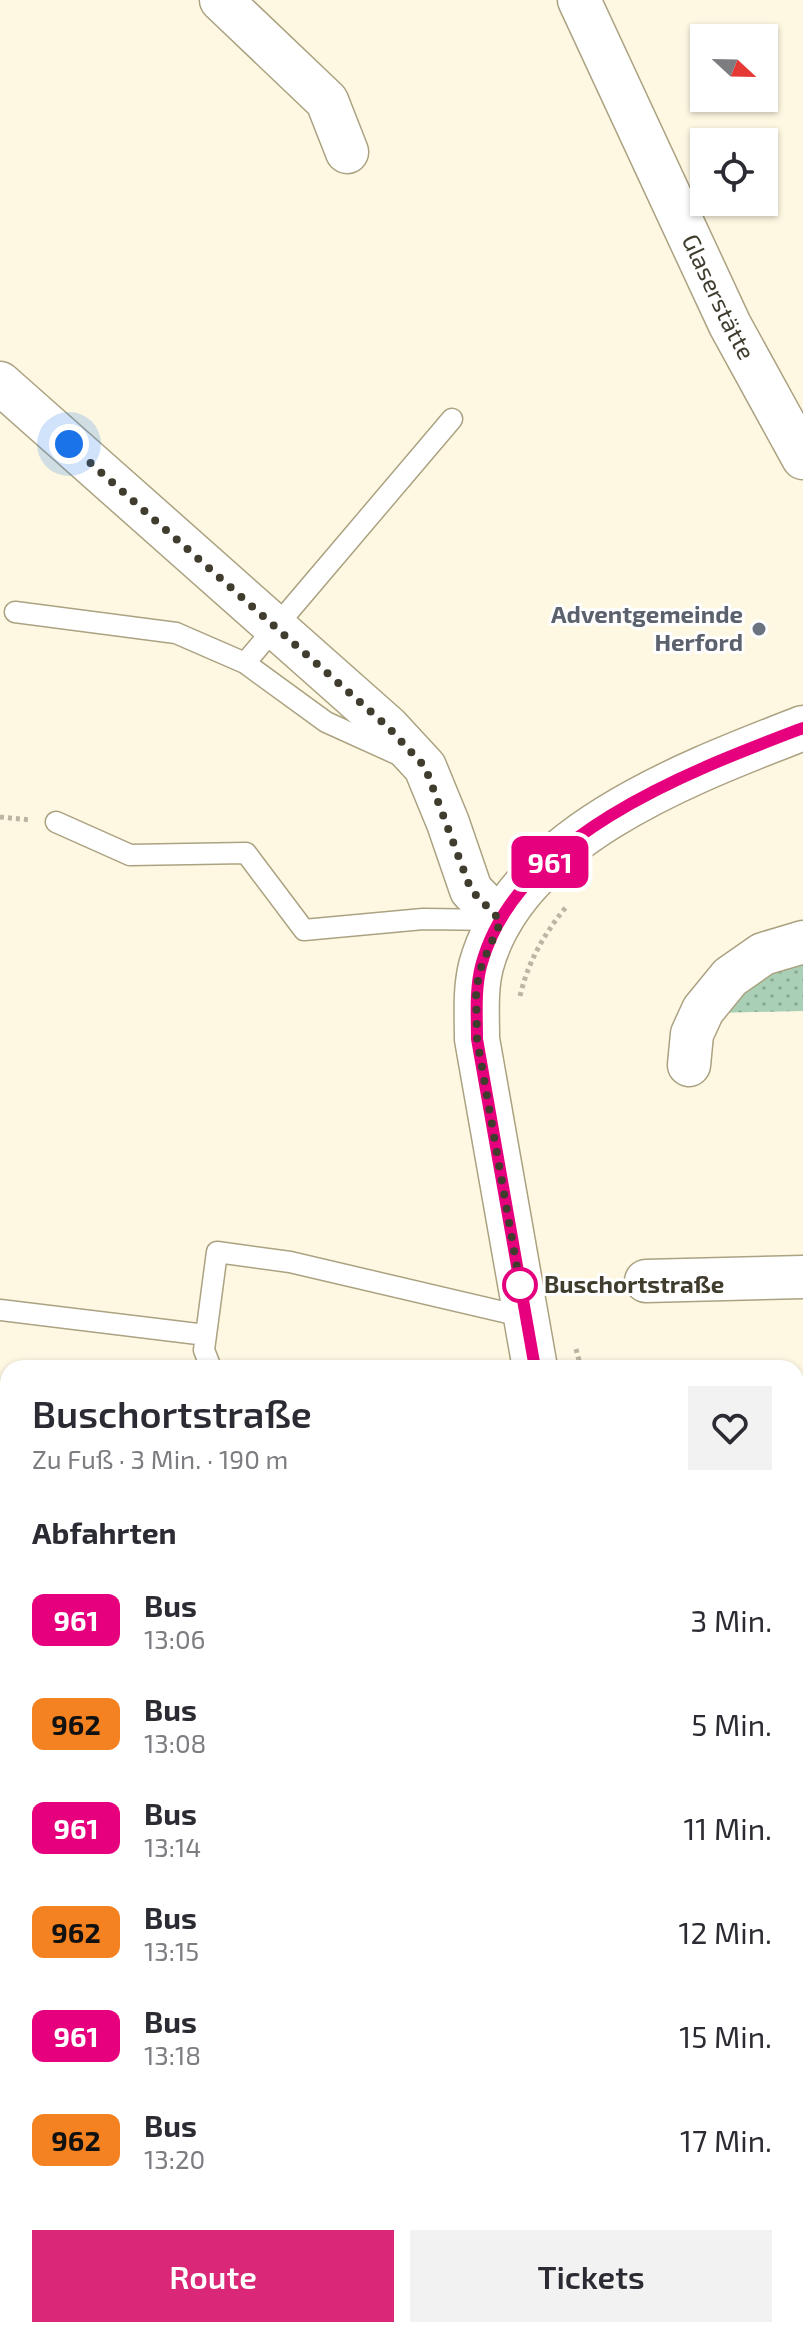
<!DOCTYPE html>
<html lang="de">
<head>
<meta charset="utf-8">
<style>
	body { margin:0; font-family:"Exo 2",sans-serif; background:#f2f2f3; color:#2b2b33; height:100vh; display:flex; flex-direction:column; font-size:30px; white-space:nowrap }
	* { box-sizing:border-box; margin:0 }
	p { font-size:26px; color:#7c7c81 }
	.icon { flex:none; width:44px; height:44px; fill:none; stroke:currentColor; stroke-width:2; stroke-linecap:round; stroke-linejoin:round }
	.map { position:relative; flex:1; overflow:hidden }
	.drawer { position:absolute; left:0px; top:1360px; width:804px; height:978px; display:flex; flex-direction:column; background:#fff; border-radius:24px 24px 0 0; box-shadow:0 2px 6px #0004 }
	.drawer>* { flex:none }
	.badge { padding:0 16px; border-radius:12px; font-size:28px; line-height:52px }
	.needle { width:52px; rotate:112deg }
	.fabs { position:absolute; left:690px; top:24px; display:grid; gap:16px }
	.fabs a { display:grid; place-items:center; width:88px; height:88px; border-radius:0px; background:#fff; box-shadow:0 2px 6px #0004; font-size:40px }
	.you { position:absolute; width:40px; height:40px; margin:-20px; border:6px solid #fff; border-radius:50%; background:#1a73e8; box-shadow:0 0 0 12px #1a73e833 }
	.map>.badge { position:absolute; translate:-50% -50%; box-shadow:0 0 0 4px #fff }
	h2 { padding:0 32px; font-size:30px; line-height:72px }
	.round { display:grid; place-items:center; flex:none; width:84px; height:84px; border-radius:0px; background:#f2f2f3 }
	.summary { display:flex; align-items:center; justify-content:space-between; height:136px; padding:0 32px }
	h1 { font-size:38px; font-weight:600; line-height:60px }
	.button { display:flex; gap:16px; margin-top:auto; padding:16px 32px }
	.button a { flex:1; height:92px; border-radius:0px; background:#db2777; color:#fff; font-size:32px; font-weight:600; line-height:92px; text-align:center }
	.button a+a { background:#f2f2f3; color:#2b2b33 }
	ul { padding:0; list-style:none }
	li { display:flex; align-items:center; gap:24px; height:104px; padding:0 32px }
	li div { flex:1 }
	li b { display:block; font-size:30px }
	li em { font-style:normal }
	li .badge { min-width:88px; font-weight:700; text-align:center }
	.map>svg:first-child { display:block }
	.grass { fill:url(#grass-tufts) }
	.forest { fill:url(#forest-firs) }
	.park { fill:url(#park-dots) }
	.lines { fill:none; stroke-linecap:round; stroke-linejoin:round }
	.lane-casing { stroke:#aba281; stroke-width:23 }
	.street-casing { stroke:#aba281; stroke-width:45 }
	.secondary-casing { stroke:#aba281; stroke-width:47 }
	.highway-casing { stroke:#aba281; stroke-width:47 }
	.path { stroke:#bbb6a4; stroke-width:5; stroke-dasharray:4 4; stroke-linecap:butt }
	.lane { stroke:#fff; stroke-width:20 }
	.street { stroke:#fff; stroke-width:42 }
	.secondary { stroke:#fff; stroke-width:44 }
	.highway { stroke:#fff; stroke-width:44 }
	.line-casing { stroke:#fff; stroke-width:18 }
	.line { stroke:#e6007e; stroke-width:12 }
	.walk { stroke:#403c2e; stroke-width:8; stroke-dasharray:0 14.4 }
	.worship-dot { fill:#6b7280; stroke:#fff; stroke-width:3 }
	.stop-dot { fill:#fff; stroke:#e6007e; stroke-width:4 }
	.labels { text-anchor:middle; stroke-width:6; stroke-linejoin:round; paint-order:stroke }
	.street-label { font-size:24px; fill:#403c2e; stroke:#fff }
	.worship-label { font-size:24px; font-weight:bold; fill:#5b616d; stroke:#fff; text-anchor:end }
	.stop-label { font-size:24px; font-weight:bold; fill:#403c2e; stroke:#fff; text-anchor:start }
</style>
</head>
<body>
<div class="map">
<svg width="803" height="2337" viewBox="0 0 803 2337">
	<defs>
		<pattern id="grass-tufts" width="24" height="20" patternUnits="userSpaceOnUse" patternTransform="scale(2)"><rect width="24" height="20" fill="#a9d0b7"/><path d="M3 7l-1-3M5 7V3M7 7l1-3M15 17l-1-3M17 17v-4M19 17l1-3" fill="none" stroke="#8baa95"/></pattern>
		<pattern id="forest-firs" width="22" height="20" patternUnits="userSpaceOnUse" patternTransform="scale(2)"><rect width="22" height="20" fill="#a9d0b7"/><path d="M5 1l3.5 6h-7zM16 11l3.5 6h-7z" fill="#8baa95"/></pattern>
		<pattern id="park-dots" width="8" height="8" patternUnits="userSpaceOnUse" patternTransform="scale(2)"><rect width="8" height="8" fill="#a9d0b7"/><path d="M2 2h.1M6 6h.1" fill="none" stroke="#8baa95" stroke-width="1.8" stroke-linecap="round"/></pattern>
	</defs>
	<rect width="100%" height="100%" fill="#fef8e3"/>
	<!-- grass -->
	<path class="grass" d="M0,1789l6,51h2v77l-8,-15z
		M231,2330h118l-5,7h-109z"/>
	<!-- forest -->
	<path class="forest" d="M0,1902l8,15v83l-8,-11z"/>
	<!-- park -->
	<path class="park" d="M803,953v58l-91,2 27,-29z"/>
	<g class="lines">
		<!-- lane casing -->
		<g class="lane-casing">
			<path id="lane" d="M15,612l161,21 69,30 81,59 73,33
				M245,663l207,-244
				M56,822l74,33 116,-2 58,77 119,-11 74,1
				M0,1310l206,25
				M211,1368l-7,-18 13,-98 73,10 235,55
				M796,2308l7,-1"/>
		</g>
		<!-- street casing -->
		<g class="street-casing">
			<g id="street">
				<path d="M221,0l106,101 20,51"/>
				<path id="s1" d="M579,0l151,325 73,133"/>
				<path d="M0,383l388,344 37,40 23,56 23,67 30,31"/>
				<path d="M689,1065l3,-31 11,-24 27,-33 33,-23 40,-12"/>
				<path d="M646,1281l157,-4"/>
				<path d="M0,1510l8,-4"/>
				<path d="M796,1592h7"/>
				<path d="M796,2233l7,12"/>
			</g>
		</g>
		<!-- secondary casing -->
		<g class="secondary-casing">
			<path id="secondary" d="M535,1368l-58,-329c0,-25 -2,-49 4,-73 35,-130 209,-194 322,-238
				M384,2337l5,-7"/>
		</g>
		<!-- highway casing -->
		<g class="highway-casing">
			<path id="highway" d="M0,2083l8,14
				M0,2244l8,14
				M51,2330l4,7
				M148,2330l4,7"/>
		</g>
		<!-- path -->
		<path class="path" d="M0,817l31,3
			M520,996c8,-34 24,-62 46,-89
			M576,1349l5,19
			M443,2337l5,-7"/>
		<!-- lane -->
		<use href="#lane" class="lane"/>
		<!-- street -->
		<use href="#street" class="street"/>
		<!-- secondary -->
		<use href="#secondary" class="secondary"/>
		<!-- highway -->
		<use href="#highway" class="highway"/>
	</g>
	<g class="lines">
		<!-- line casing -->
		<g class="line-casing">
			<path id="line" d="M535,1368l-58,-329c0,-25 -2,-49 4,-73 34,-130 209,-195 322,-238"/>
		</g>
		<!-- line -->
		<use href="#line" class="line"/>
		<!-- walk -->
		<path class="walk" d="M69,444l319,283 37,40 46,123 30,31 -19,43 -6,25 1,50 43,246"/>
	</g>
	<!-- markers -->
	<circle class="worship-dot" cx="759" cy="629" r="8"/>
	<circle class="stop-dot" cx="520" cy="1285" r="16"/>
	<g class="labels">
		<!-- street labels -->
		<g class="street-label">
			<text dy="8" stroke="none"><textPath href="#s1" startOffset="328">Glaserstätte</textPath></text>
		</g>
		<!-- worship labels -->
		<g class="worship-label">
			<text x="743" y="623">Adventgemeinde<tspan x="743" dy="28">Herford</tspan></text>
		</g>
		<!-- stop labels -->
		<g class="stop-label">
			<text x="544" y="1293">Buschortstraße</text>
		</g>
	</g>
</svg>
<div class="fabs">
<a><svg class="needle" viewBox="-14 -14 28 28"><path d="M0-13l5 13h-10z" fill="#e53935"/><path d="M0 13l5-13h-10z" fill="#7c7c81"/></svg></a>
<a><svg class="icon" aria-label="locate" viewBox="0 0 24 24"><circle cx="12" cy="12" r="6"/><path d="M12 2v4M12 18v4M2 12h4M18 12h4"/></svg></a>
</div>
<div class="you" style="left:69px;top:444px"></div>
<b class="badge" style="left:550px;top:862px;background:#e6007e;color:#fff">961</b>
<section class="drawer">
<div class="summary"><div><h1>Buschortstraße</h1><p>Zu Fuß · 3 Min. · 190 m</p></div><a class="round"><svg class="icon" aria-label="heart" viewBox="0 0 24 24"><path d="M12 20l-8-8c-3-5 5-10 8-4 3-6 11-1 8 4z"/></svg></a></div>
<h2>Abfahrten</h2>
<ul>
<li><span class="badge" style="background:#e6007e;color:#fff">961</span><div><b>Bus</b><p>13:06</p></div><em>3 Min.</em></li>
<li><span class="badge" style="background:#f58220;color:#111">962</span><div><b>Bus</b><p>13:08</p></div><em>5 Min.</em></li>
<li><span class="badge" style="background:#e6007e;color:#fff">961</span><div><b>Bus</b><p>13:14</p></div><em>11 Min.</em></li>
<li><span class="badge" style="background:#f58220;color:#111">962</span><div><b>Bus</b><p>13:15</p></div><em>12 Min.</em></li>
<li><span class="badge" style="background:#e6007e;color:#fff">961</span><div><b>Bus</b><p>13:18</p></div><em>15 Min.</em></li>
<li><span class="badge" style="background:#f58220;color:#111">962</span><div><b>Bus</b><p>13:20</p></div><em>17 Min.</em></li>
</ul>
<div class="button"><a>Route</a><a>Tickets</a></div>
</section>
</div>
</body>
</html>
